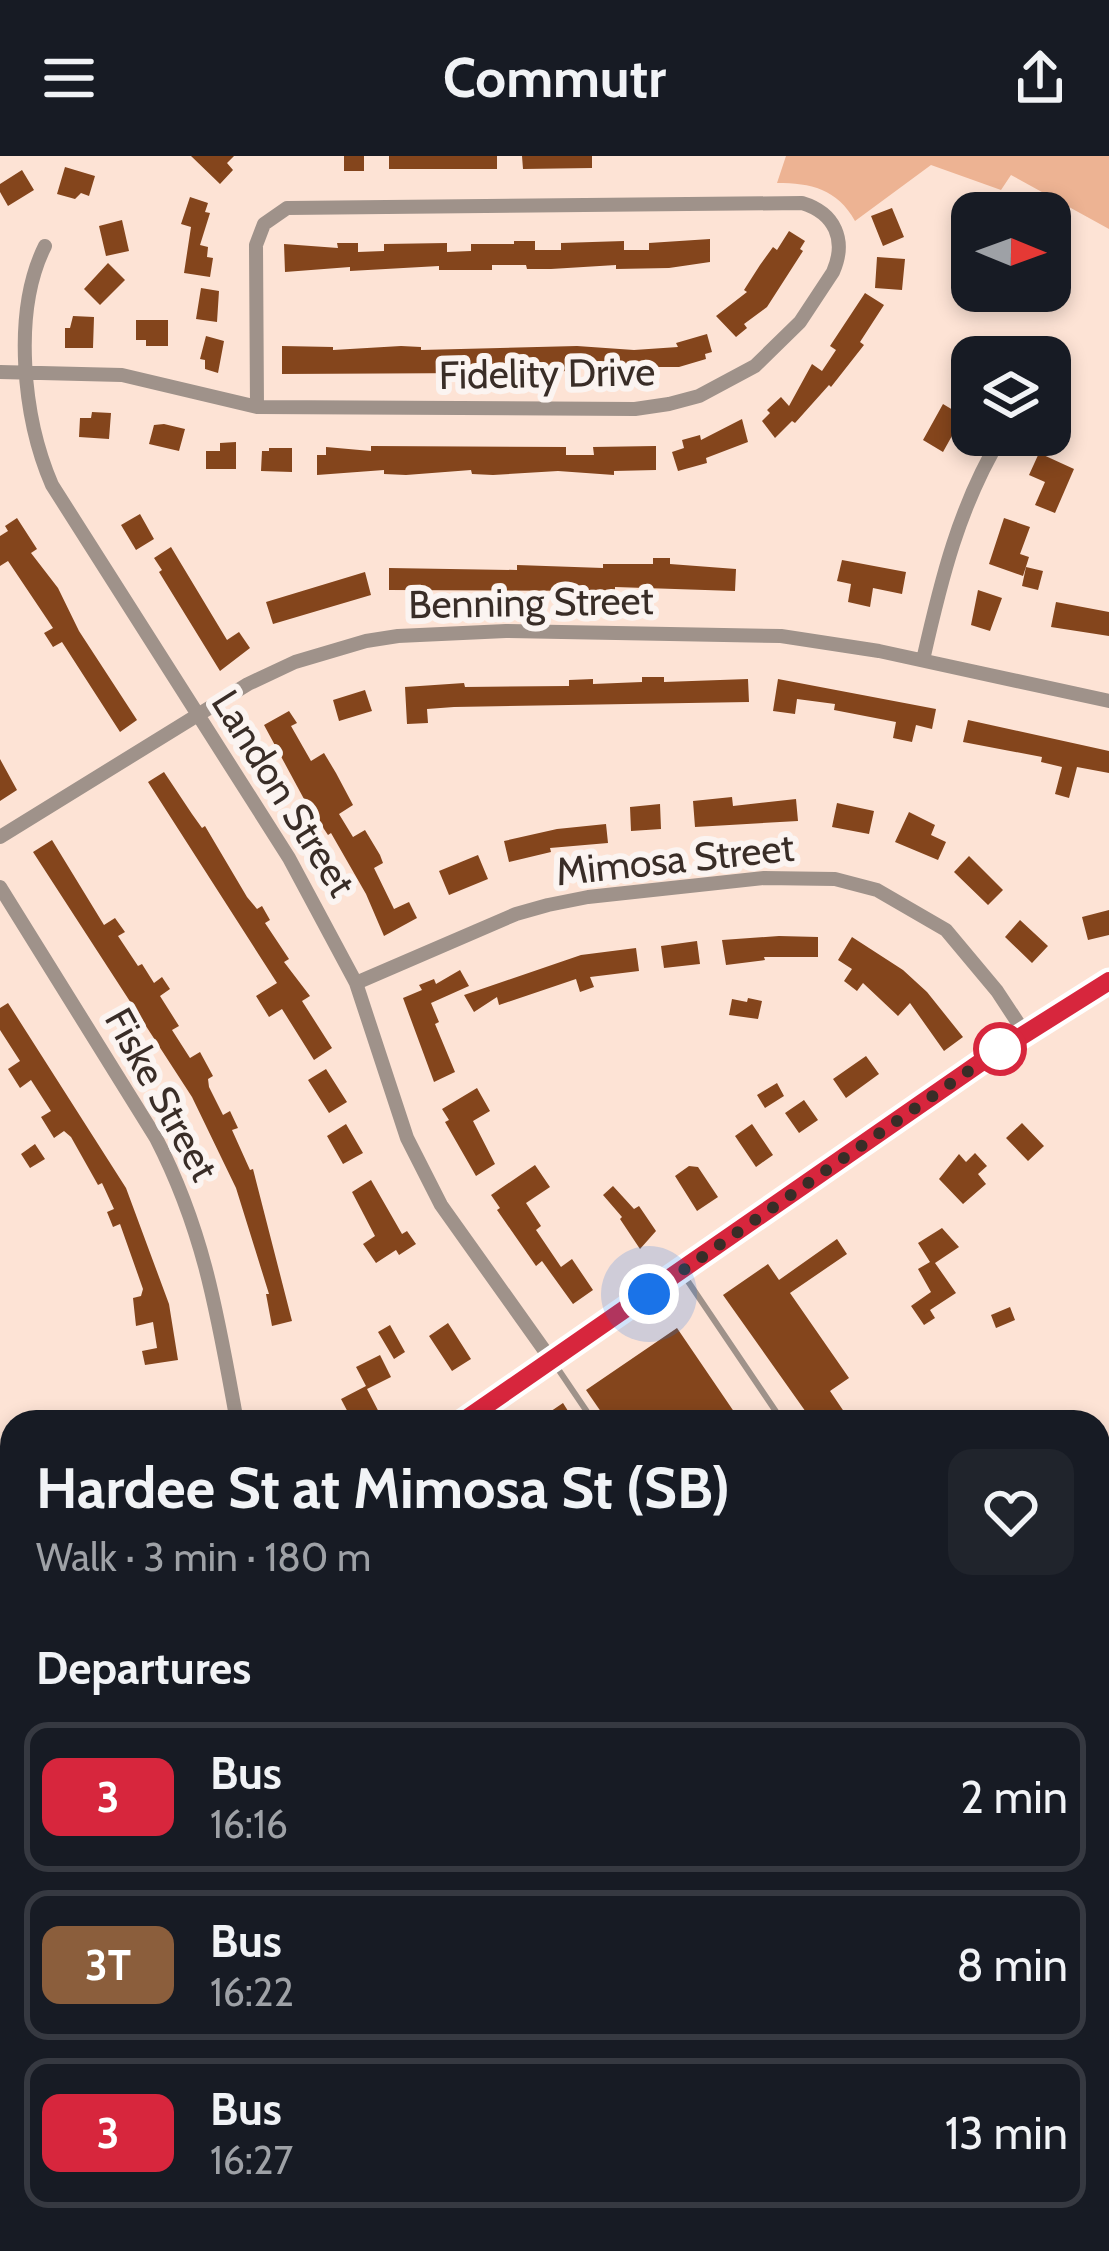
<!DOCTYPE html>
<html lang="en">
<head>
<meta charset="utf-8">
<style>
	body { margin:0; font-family:Cabin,sans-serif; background:#20242c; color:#f1f3f6; height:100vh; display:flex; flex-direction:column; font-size:45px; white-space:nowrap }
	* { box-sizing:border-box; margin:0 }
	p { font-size:39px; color:#9ea1a6 }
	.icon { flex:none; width:66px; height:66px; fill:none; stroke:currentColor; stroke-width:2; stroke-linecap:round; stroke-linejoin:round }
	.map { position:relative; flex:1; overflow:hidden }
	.side { position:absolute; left:0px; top:1254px; width:1110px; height:843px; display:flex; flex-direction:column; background:#171b24; border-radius:36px 36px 0 0; box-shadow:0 6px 18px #0003 }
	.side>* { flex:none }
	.badge { padding:0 24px; border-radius:18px; font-size:42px; line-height:78px }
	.needle { width:78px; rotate:91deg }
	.fabs { position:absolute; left:951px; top:36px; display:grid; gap:24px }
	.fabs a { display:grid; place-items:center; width:120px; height:120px; border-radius:24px; background:#171b24; box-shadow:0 6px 18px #0003; font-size:60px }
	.you { position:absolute; width:60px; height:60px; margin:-30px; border:9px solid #fff; border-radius:50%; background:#1a73e8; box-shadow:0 0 0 18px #1a73e833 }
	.map>.badge { position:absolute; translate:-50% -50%; box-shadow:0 0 0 6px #fff }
	h2 { padding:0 36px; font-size:45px; line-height:108px }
	.round { display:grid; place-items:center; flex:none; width:126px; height:126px; border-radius:24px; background:#20242c }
	.headline { display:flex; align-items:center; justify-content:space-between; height:204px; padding:0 36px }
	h1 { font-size:57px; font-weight:800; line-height:90px }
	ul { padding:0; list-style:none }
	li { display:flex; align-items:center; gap:36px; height:150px; margin:0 24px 18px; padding:0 12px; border:6px solid #363941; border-radius:24px }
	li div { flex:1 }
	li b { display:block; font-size:45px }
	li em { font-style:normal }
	li .badge { min-width:132px; font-weight:700; text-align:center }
	header { display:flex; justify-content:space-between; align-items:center; height:156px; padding:0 36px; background:#171b24; font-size:54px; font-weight:800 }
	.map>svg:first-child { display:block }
	.green { fill:#edb393 }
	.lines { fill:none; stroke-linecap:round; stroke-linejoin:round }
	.stream { stroke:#e9905c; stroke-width:4.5 }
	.building { fill:#84451c }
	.service { stroke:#9f928a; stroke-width:6 }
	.minor { stroke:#9f928a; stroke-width:14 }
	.tertiary { stroke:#9f928a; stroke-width:16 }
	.motorway { stroke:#4c3325; stroke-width:24 }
	.line-casing { stroke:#fff; stroke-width:27 }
	.line { stroke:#d7263d; stroke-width:18 }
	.walk { stroke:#392d27; stroke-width:12; stroke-dasharray:0 21.6 }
	.stop-dot { fill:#fff; stroke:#d7263d; stroke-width:6 }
	.labels { text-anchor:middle; stroke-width:12; stroke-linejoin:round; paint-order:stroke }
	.street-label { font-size:39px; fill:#392d27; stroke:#fbf4f1 }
</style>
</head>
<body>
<header><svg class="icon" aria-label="menu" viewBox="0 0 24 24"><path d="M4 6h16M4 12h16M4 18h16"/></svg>Commutr<svg class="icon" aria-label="share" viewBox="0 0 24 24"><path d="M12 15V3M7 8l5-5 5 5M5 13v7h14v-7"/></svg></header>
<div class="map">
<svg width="1109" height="2095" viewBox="0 0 1109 2095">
	<rect width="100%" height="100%" fill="#fde3d5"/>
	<!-- green -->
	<path class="green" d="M786,0h323v73l-98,-54 -10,15 -70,-25 -76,56c-18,-32 -44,-38 -78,-38z
		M1098,1877h11v218h-107v-10h96z"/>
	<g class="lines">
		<!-- stream -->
		<path class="stream" d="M0,1596h12"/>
	</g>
	<!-- building -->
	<path class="building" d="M191,0h43l-7,7 6,7 -13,14z
		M344,0h20v15h-20z
		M389,0h108v13h-108z
		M522,0h70v12l-69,1z
		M65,11l30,9 -6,20 -8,-3 -6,6 -18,-5z
		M22,14l12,20 -26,16 -8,-14v-8z
		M190,41l18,6 -3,9 5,1 -10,32 8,2 -1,10 6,1 -3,19 -26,-4 7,-46 -10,-3z
		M892,52l12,29 -21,9 -12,-30z
		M122,64l7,31 -23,5 -7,-30z
		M789,75l16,10 -5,8 3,2 -36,56 -23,17 3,4 -11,9 -20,-21 31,-24 -3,-2 16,-25 13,-18 4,3z
		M710,83v23l-41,6 -53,1v-4l-65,4h-24l-1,-4h-34v5h-53v-4l-89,5v-4l-65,5 -1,-28 54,4 -1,-5h21v9l26,-1v-7l63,-1v9l24,-1v-7h43v-3h21v9h26v-7l63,-2v9h25v-7z
		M877,101l28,2 -3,31 -27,-2z
		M108,107l17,17 -25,25 -16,-16z
		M201,132l18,3 -2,31 -21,-3z
		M865,137l19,12 -24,37 4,3 -33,42 -2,-2 -34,38 -3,-2 -17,17 -13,-17 8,-8 -3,-3 14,-13 8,9 23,-42 10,7 14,-21 -6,-4z
		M73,160l21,1 -1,31h-28v-20h5z
		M136,164h32v26h-22v-6h-10z
		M707,178l5,18 -7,2 1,5 -27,8h-24v5l-65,3v-9h-24v5l-43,4h-20l-1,-7h-24v5l-196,1v-28l51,1v3l68,-4 20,1v3l156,-4 57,4 44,-3 -2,-4z
		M206,180l18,5 -6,32 -13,-4v-9l-5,-1z
		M943,248l20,12 -20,36 -20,-12z
		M92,256l19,1 -2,26 -30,-2 1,-19h11z
		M742,263l6,23 -42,16 1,5 -29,8 -6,-19 12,-4 -2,-8 18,-5 1,5z
		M164,268l21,5 -6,22 -30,-7 5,-19z
		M236,286v27h-30v-18h14v-8z
		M371,290l195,1v8h28l-1,-8 63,-1v24l-42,1v4l-56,-4 -65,4 -21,-1 -1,-4 -65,5 -22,-1v-4l-67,5v-20h9v-8l45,4z
		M269,292h23v24l-31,-1 1,-20h7z
		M1039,297l35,16 -19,44 -20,-8 10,-23 -16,-7z
		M140,358l14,25 -18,11 -15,-25z
		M17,362l20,31 -6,4 27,35 21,43 58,89 -17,12 -58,-90 -9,5 -9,-14 9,-5 -45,-67 -8,5v-30l8,-5 -3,-5z
		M1004,362l26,9 -10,27 9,3 -6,19 -34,-12z
		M171,391l56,93 12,-8 11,16 -30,23 -61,-99 3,-2 -8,-12z
		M653,402h17v6l66,5 -1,22 -120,-4v4l-226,-1v-22l128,2v-5l86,3v-4h50z
		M842,404l64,12 -4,22 -29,-6 -3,19 -22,-5 3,-18 -14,-3z
		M1026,411l17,4 -5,19 -16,-4z
		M365,416l6,23 -98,29 -7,-22z
		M978,434l24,8 -12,33 -19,-6z
		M1056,446l53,10v24l-58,-9z
		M642,521h22v5l84,-3 1,23 -295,5 -27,2 1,14 -21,1 -2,-37 59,-4 1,4 104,-1v-6l24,-1v5l49,-2z
		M778,523l158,30 -4,20 -16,-4 -4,17 -19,-4 3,-16 -62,-12 1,-6 -38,-5 -2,15 -22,-3z
		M365,534l7,21 -33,10 -6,-21z
		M289,555l8,12 -6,3 20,35 13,-8 12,20 17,32 -14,9 14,23 12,-7 15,25 3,8 -9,5 20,41 15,-7 8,16 -33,18 -18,-42 -35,-61 -3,2 -24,-36 -40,-74z
		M968,564l141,31v22l-32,-6 -8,31 -14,-4 7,-27 -21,-5 1,-5 -79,-15z
		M0,603l17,31 -17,11z
		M164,616l28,42 10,14 3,-2 42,71 10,12 5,-3 8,14 -5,3 24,36 -5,3 26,34 -8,5 30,47 -18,12 -32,-51 -13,8 -13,-21 21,-13 -129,-201z
		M732,641l1,9 63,-7 2,22 -103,6 -2,-26z
		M837,647l37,8 -5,23 -37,-7z
		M660,648l1,25 -30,2 -1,-24z
		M909,656l26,13 -4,10 15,7 -8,18 -43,-18z
		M606,668l2,19 -58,5 1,4 -42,10 -5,-21 53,-12z
		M52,684l52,85 11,-7 10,14 -7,4 20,30 4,-2 12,19 8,-6 8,12 -10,7 19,30 -7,4 18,28 10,-6 13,24 -5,3 1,8 14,28 7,-4 8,17 -6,2 18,40 3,-1 39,152 -20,5 -6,-32h3l-33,-106 -44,-91 -159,-245z
		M478,699l10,24 -39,16 -10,-24z
		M969,700l34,34 -15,15 -34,-33z
		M1109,754v25l-21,5 -6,-23z
		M1020,764l28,26 -16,17 -27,-26z
		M779,780l39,1v20h-54l1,3 -39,5 -4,-25z
		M852,781l51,33 24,22 36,45 -19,14 -34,-48 -12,13 -35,-33 -6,8 -13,-10 8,-12 -14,-9z
		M697,785l3,23 -36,4 -3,-22z
		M636,792l3,23 -49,6 4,10 -14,5 -4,-13 -77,26 -2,-8 -23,15 -10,-17 117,-40z
		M460,814l9,16 -38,17 8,19 -4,2 20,48 -21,10 -31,-84 19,-8 -3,-5 15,-6 2,5z
		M748,842l14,3 -4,18 -29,-4 3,-16 15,3z
		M8,847l118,185 43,116 9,56 -33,5 -3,-14 15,-3 -4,-26 -17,4 -3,-28 8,-2 2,-7 -23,-65 -7,3 -6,-15 7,-3 -12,-26 -4,2 -27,-48 -7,-6 -10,7 -13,-21 10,-6 -20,-31 -11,8 -12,-19 12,-8 -20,-31v-22z
		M866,900l13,18 -33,24 -13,-19z
		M326,913l21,33 -18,11 -21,-33z
		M777,927l7,13 -19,12 -8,-13z
		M477,932l13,23 -17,10 22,43 -19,12 -31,-54 4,-2 -7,-11z
		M804,944l14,20 -19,13 -14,-20z
		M1022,967l22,23 -16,15 -22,-23z
		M346,968l17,29 -20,11 -16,-28z
		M752,968l21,31 -17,12 -21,-31z
		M35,988l10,15 -15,9 -9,-14z
		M975,997l12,13 -9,8 8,10 -23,20 -24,-25 20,-25 7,8z
		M535,1009l15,22 -24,16 15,23 -5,4 25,37 11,-8 21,31 -20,14 -31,-43 -6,5 -39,-56 3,-2 -9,-13z
		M689,1010l9,1 20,30 -21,14 -22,-35z
		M371,1024l31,54 5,-3 9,13 -17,11 -3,-5 -20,13 -13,-19 12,-8 -23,-44z
		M613,1030l21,23 5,-3 17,25 -16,18 -20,-30 2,-2 -19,-22z
		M942,1072l17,19 -24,16 21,30 -26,17 5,8 -11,7 -13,-19 20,-14 -13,-23 12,-7 -12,-19z
		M837,1083l10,15 -57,39 59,85 -19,13 21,31h-38l-90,-127 45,-31 11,16z
		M1010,1151l5,13 -19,8 -5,-13z
		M448,1167l23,36 -19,12 -23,-35z
		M390,1169l15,27 -11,7 -16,-27z
		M677,1172l64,94h-133l-22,-32z
		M380,1199l11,22 -24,12 17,33h-31l-12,-23 25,-13 -10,-19z
		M563,1247l12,19h-40z"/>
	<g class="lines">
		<!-- service -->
		<path class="service" d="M683,1118l100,148
			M554,1207l40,59
			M1098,1992l11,2
			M365,2095l1,-10"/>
		<!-- minor -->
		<path class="minor" d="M802,47c33,10 45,37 31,69l-33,50 -45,44 -56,30 -30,8 -34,5 -378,-2 -1,-162 8,-21 23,-16z
			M45,90c-33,66 -22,172 7,239l237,373 67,125 51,155 34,67 111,156
			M0,216l122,3 135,32
			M923,504c18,-80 36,-154 79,-225
			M0,681l248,-153 47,-22 71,-21 32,-5 108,-5 275,5 98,15 230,50
			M0,731l156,251c49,95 62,180 81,284
			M356,827l160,-69 32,-9 40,-8 176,-19 71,1 42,11 69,40 51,61 27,41"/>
		<!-- tertiary -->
		<path class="tertiary" d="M462,1266l562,-390 85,-51
			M0,1375l12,1
			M1098,1727l11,-1
			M0,1747l12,-1"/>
		<!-- motorway -->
		<path class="motorway" d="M1098,1621l11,-3
			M0,1636h12
			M1098,1688l11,-1
			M0,1703h12"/>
	</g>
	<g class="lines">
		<!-- line casing -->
		<g class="line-casing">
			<path id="line" d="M462,1266l525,-364 122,-77"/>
		</g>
		<!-- line -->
		<use href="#line" class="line"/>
		<!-- walk -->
		<path class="walk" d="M649,1138l351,-245"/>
	</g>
	<!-- markers -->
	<circle class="stop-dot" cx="1000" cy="893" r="24"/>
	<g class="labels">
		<!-- street labels -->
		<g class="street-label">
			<text transform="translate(547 217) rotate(-1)" y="14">Fidelity Drive</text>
			<text transform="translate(531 446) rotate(-1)" y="14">Benning Street</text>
			<text transform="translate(284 637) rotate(58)" y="14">Landon Street</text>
			<text transform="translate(675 703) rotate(-6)" y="14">Mimosa Street</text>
			<text transform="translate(162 938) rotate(61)" y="14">Fiske Street</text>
		</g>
	</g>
</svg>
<div class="fabs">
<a><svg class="needle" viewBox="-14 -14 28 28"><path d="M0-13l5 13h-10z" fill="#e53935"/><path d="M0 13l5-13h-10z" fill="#9ea1a6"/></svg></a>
<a><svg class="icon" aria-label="layers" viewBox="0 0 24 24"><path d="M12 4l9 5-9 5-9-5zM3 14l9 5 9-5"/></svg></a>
</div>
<div class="you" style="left:649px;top:1138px"></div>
<section class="side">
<div class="headline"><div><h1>Hardee St at Mimosa St (SB)</h1><p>Walk · 3 min · 180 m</p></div><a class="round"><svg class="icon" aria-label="heart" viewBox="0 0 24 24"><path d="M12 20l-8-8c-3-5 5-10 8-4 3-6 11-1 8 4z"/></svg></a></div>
<h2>Departures</h2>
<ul>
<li><span class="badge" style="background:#d7263d;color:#fff">3</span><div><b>Bus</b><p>16:16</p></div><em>2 min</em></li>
<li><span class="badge" style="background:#8b5e3c;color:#fff">3T</span><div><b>Bus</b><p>16:22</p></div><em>8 min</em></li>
<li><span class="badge" style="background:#d7263d;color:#fff">3</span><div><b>Bus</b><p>16:27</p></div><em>13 min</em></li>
</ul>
</section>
</div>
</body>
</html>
